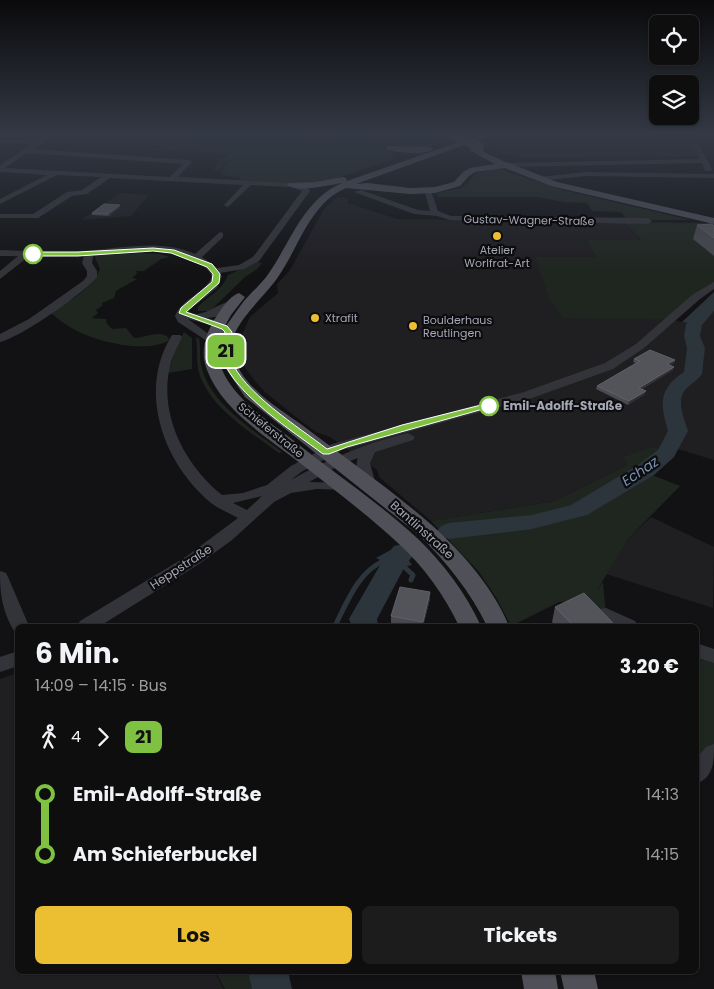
<!DOCTYPE html>
<html lang="de">
<head>
<meta charset="utf-8">
<style>
	body { margin:0; font-family:Poppins,sans-serif; background:#1c1c1d; color:#f1f3f6; height:100vh; display:flex; flex-direction:column; font-size:19px; white-space:nowrap }
	* { box-sizing:border-box; margin:0 }
	p { font-size:16px; color:#9b9c9e }
	.icon { flex:none; width:28px; height:28px; fill:none; stroke:currentColor; stroke-width:2; stroke-linecap:round; stroke-linejoin:round }
	.map { position:relative; flex:1; overflow:hidden }
	.details { position:absolute; left:15px; top:624px; width:684px; height:350px; display:flex; flex-direction:column; background:#0e0e0f; border-radius:8px; box-shadow:0 1px 4px #0004,0 0 0 1px #2e2e2f }
	.details>* { flex:none }
	.badge { padding:0 10px; border-radius:8px; font-size:18px; line-height:32px }
	.buttons { position:absolute; left:649px; top:15px; display:grid; gap:10px }
	.buttons a { display:grid; place-items:center; width:50px; height:50px; border-radius:8px; background:#0e0e0f; box-shadow:0 1px 4px #0004,0 0 0 1px #2e2e2f; font-size:25px }
	.map>.badge { position:absolute; translate:-50% -50%; box-shadow:0 0 0 2px #fff }
	.legs { display:flex; align-items:center; gap:8px; height:55px; padding:0 20px; font-size:16px }
	.legs p { margin-inline-start:auto }
	.head { display:flex; align-items:center; justify-content:space-between; height:85px; padding:0 20px }
	h1 { font-size:28px; font-weight:700; line-height:38px }
	.cta { display:flex; gap:10px; margin-top:auto; padding:10px 20px }
	.cta a { flex:1; height:58px; border-radius:8px; background:#ecbf32; color:#111; font-size:20px; font-weight:700; line-height:58px; text-align:center }
	.cta a+a { background:#1c1c1d; color:#f1f3f6 }
	ul { padding:0 20px; list-style:none }
	li { display:flex; align-items:center; gap:18px; height:60px; font-size:19px }
	li i { display:grid; place-items:center; width:8px; height:100%; margin:0 6px; background:currentColor }
	li i::after { content:''; width:12px; height:12px; margin:-6px; border:4px solid; border-radius:50%; background:#0e0e0f }
	li p { margin-inline-start:auto }
	li:first-child i { background:linear-gradient(#0000 50%,currentColor 0) }
	li:last-child i { background:linear-gradient(currentColor 50%,#0000 0) }
	.map>svg:first-child { display:block }
	.built { fill:#1f1e21 }
	.green { fill:#1f2620 }
	.water { fill:#2c343c }
	.lines { fill:none; stroke-linecap:round; stroke-linejoin:round }
	.stream-far1 { stroke:#2c343c; stroke-width:4 }
	.stream { stroke:#2c343c; stroke-width:5 }
	.river { fill:#2c343c; fill-rule:evenodd }
	.minor { fill:#333439; fill-rule:evenodd }
	.major { fill:#4f5058; fill-rule:evenodd }
	.major-bridge { stroke:#4f5058; stroke-width:9 }
	.wall { fill:#49494f }
	.shaded-wall { fill:#2f2f33 }
	.building { fill:#53535a; stroke:#5f6068 }
	.line-1 { fill:#7fc241; stroke:#fff }
	.poi-dot { fill:#ecbf32; stroke:#0d0d0f; stroke-width:2 }
	.stop-1-dot { fill:#fff; stroke:#7fc241; stroke-width:2.5 }
	.labels { text-anchor:middle; stroke-width:4.5; stroke-linejoin:round; paint-order:stroke }
	.far-street-label { font-size:11px; fill:#a4a7b4; stroke:#0d0d0f }
	.far-poi-label { font-size:11px; fill:#a4a7b4; stroke:#0d0d0f; text-anchor:start }
	.stop-label { font-size:12px; font-weight:bold; fill:#a4a7b4; stroke:#0d0d0f; text-anchor:start }
	.street-label { font-size:12px; fill:#a4a7b4; stroke:#0d0d0f }
	.water-label { font-size:14px; font-style:italic; fill:#7c92af; stroke:#0d0d0f }
</style>
</head>
<body>
<div class="map">
<svg width="714" height="989" viewBox="0 0 714 989">
	<rect width="100%" height="100%" fill="#121214"/>
	<!-- built -->
	<path class="built" d="M150,135h57l-9,3 -12,-1 -20,9 -32,-2z
		M501,135h188l9,21 -177,2 -4,-5 -13,1 -22,-11z
		M120,193l29,2 -18,21 -50,4z
		M337,197l11,1v5l49,16 227,3 17,19 -53,-1 8,17h-61l135,62 24,6 -3,11 3,11 -3,27 -13,7 -8,12v19l6,19 -11,21 -11,-6 -29,12 2,7 -73,36 -123,20 -52,-44 -2,-7 -47,-33 -14,-5 -24,-18 -27,-22 -11,-12 -10,-14 -4,-11v-16l10,-22 28,-24 -1,-9 13,-14 34,-61z
		M714,304v156l-43,-13 9,-15 -6,-19v-20l6,-11 14,-7 3,-27 -4,-12 2,-12z
		M651,517l63,30 -1,61 -107,-34 22,-35z
		M17,673l1,298h196l10,18h-224v-310z"/>
	<!-- green -->
	<path class="green" d="M206,135h14l-7,5 8,-5h60l19,3 -2,-2 16,-1 -8,3 22,3 11,-6h44l-9,7 21,12 -5,6 -61,21 -25,3 -65,-4 1,-2 -22,-3 12,-1 -10,-1 8,-13 -7,5 2,1 -3,4h-6l4,-8 11,-8 -80,-5 14,-2 23,-10 12,2z
		M404,135h28l17,6c-16,6 -47,12 -62,2l5,-5z
		M493,169l10,1 60,20 128,30h-64l-6,-8 -29,-1 -5,-8 -22,-1 -28,-5h-99l-1,-4 24,-5 7,-5 7,-9z
		M624,222l90,1v62l-44,34 -108,-1 -12,-18 -15,-43h61l-9,-17h54z
		M142,253l17,1 11,3 -9,2 -17,12h-8l1,3 -5,4 5,1 -21,12 -2,7 -12,5v3l-6,4 2,3 -6,5 14,1 1,5 5,5 14,-1 8,10c12,0 25,-9 35,0l-1,3c-24,13 -76,0 -98,-14 -7,-4 -13,-9 -19,-14 18,-12 40,-23 49,-44l-5,-12 4,-2z
		M256,262l6,1 -5,6 -12,8 -35,34h-12v-4c11,-12 24,-16 30,-32z
		M184,332l8,6v31l-24,4 10,-30z
		M196,338h3c2,9 0,18 2,27 8,38 52,65 81,87l-3,1c-28,-21 -68,-44 -80,-80 -3,-11 -1,-23 -3,-35z
		M654,446l14,8 -21,19 33,13 -52,53 -32,53 7,-10 3,32 23,12h-28l-25,-25 -17,1 -48,24 -14,-27 -18,-27 -48,-51 123,-20 73,-36 -3,-8z
		M696,650l18,6v96l-18,23z
		M215,971h65l7,18h-62z"/>
	<!-- water -->
	<path class="water" d="M714,292v13l-10,14h-5l-4,5 -13,-2z
		M396,547l7,5 9,13 -14,3 -22,-10z"/>
	<g class="lines">
		<!-- stream-far1 -->
		<path class="stream-far1" d="M380,562l5,-2"/>
		<!-- stream -->
		<path class="stream" d="M401,564l12,11 -2,5
			M335,626c11,-22 24,-56 49,-65"/>
		<!-- river -->
		<path class="river" d="M714,297v14l-12,14 -2,11 5,12 -3,26c-4,6 -10,9 -15,14 -12,11 -3,30 1,43l-14,26 -20,18 -67,40 -55,14 -83,10 -8,-3 -4,-5 4,-5 8,-3 83,-8 39,-10 67,-40 20,-15 10,-19c-8,-27 -10,-42 16,-59l3,-24 -3,-12 2,-12 23,-25z
			M403,544l9,2 3,6 -12,18 -26,49 1,7h-26l-3,-7 34,-59 11,-14z
			M248,971h40l4,18h-40z"/>
		<!-- minor -->
		<path class="minor" d="M45,135h8l-20,14 156,11 3,2 -14,15 114,6 17,6 1,2 -51,70 -15,8 -24,4 2,4 -5,11 -29,23c15,11 32,-13 48,-9l1,2 -1,2 -21,11 -8,1c11,3 19,5 27,14l-2,2h-8l-10,-8 -26,-7 26,19 2,2 -6,3 -32,-21 -3,-6c7,-18 29,-22 37,-39 -3,-9 -13,-15 -21,-16l-1,-3c-30,-13 -66,-5 -97,-2l-1,7 5,8v6c-14,17 -76,60 -97,65v-8l29,-15 54,-38 4,-5v-5l-5,-8 2,-7 -56,1 -28,22v-8l18,-15h-18v-6c27,1 54,3 81,1 37,-2 79,-13 114,3l25,-22 3,1v4l-21,20 15,11 22,-3 14,-8 49,-66 -11,-4 -40,-2 -23,22 -4,-2 19,-20 -133,-7 -23,16 -15,2 -34,22h-38v-4h33l34,-22 15,-2 19,-13 -44,-2 -57,29v-5l47,-24 -47,-3v-7l32,-21 -32,-1v-4l38,1zM27,153l156,11 -13,13 -165,-9z
			M696,143l3,2 13,24 -1,2h-6l-3,-8 -195,4 -4,-2 4,-2 193,-4 -7,-14z
			M586,172l126,2h2v4l-128,-2 -47,5 -4,-2 4,-2z
			M424,189l7,2 7,20 13,5 197,2 4,3 -4,3 -198,-4 -13,-4 -23,-2 -60,-22 7,-2 57,20 12,1z
			M714,282v7l-14,10 -56,49 -31,21 -81,29 -190,52 -41,22 -10,8c37,-21 75,-37 117,-47l7,4 -2,3 -38,12 -5,11 6,22 -2,3h-10c-5,-8 -10,-22 -6,-30l-16,6 -33,18 33,1 5,1 2,3 -2,3 -30,-1 -26,4 -17,9 -42,38 -33,24 -99,62h-23l3,-5 107,-65 51,-38c-9,-5 -19,-9 -27,-15 -48,-40 -74,-112 -39,-168h8l2,2c-4,8 -8,17 -11,25 -14,50 13,103 51,133l21,-2 24,-8 24,-19 41,-22 192,-52 81,-29 31,-19 56,-49zM262,496l-15,14 -14,-7z
			M0,571l6,2 2,4 21,49h-11v6l-4,-1c-12,-21 -14,-37 -14,-60z
			M606,608l29,13 3,5c-14,0 -33,2 -41,-12l3,-5z
			M696,643l18,6v14l-18,-6z
			M18,651v15l-18,6v-15z
			M714,744c0,18 0,33 -18,40v-25l10,-12z"/>
		<!-- major -->
		<path class="major" d="M479,135h13l-136,49 12,-1 42,5 25,-1 19,-5 9,-10 7,-4 25,-4 -24,-13 -1,-2 4,-2 27,13 56,22 157,36v6l-163,-38 -46,-18 -30,4 -6,4 -9,10 -25,7 -25,1 -64,-6c-36,15 -47,59 -68,89 -11,17 -46,47 -46,68 0,17 12,34 25,46 13,13 30,23 45,34 39,30 80,58 118,90 36,30 71,68 89,111h-22c-17,-35 -40,-63 -68,-91l-174,-138 -25,-37 -2,-14c0,13 3,24 10,35 15,23 40,40 61,56 42,34 88,64 128,101 27,26 48,54 64,88h-22c-15,-31 -34,-58 -60,-82 -31,-29 -66,-55 -99,-81 -32,-25 -78,-53 -93,-93 -7,-17 -2,-34 7,-50 6,-9 15,-24 25,-27l6,4 -14,18 -10,18c7,-9 13,-19 20,-28 8,-11 20,-20 28,-32 22,-32 35,-74 73,-90 -13,2 -44,10 -55,2l2,-2 26,-1 28,-5 3,1 1,3z
			M387,146l43,1 4,2c-11,7 -34,3 -47,1z
			M521,971h34l3,18h-34z
			M560,971h34l4,18h-34z"/>
		<!-- major-bridge -->
		<path class="major-bridge" d="M454,136l26,11"/>
	</g>
	<!-- wall -->
	<path class="wall" d="M120,207l-11,9 -17,-1v-2z
		M697,225l17,1v30l-21,-17z
		M634,359l41,1 -1,3 -4,2 3,5 -31,19 3,5 -17,11 -32,-16 1,-3 39,-23 -3,-1z
		M430,592v7l-7,27h-18l-14,-2v-8z
		M555,607l61,19h-60l-4,-4z"/>
	<!-- shaded-wall -->
	<path class="shaded-wall" d="M120,205v2l-11,9 -1,-2z
		M675,360l-1,3 -8,5 1,-4z
		M674,367l-1,3 -35,21 1,-3z
		M646,391l-1,3 -17,11 1,-4z
		M430,592v7l-7,27v-4z"/>
	<!-- building -->
	<path class="building" d="M104,204l16,1 -12,9 -16,-1z
		M712,224l2,2v12l-17,-13z
		M650,350l25,10 -8,4 7,3 -35,21 7,3 -17,10 -32,-15 43,-25 -6,-2z
		M400,587l30,5 -7,30 -32,-6z
		M584,593l32,33h-42l-19,-19z"/>
	<!-- sky -->
	<linearGradient id="sky" x2="0" y2="1"><stop stop-color="#0a0a0b"/><stop offset="0.49" stop-color="#333945"/><stop offset="1" stop-color="#333945" stop-opacity="0"/></linearGradient>
	<rect width="714" height="274" fill="url(#sky)"/>
	<!-- line-1 -->
	<path class="line-1" d="M153,248l21,2 38,14 8,10 -1,9 -33,29 41,14 5,6c-3,9 -4,17 -1,27 10,32 69,69 96,90l75,-24 87,-22 5,3 -147,41 -18,7h-6c-29,-22 -89,-60 -100,-95 -2,-10 -1,-18 2,-27l-3,-3 -43,-16 2,-5 31,-26 1,-8 -6,-7 -36,-14 -18,-2 -75,5h-45l-3,-2 3,-2h45z"/>
	<!-- markers -->
	<g class="poi-dot">
		<circle cx="497" cy="236" r="5"/>
		<circle cx="315" cy="318" r="5"/>
		<circle cx="413" cy="326" r="5"/>
	</g>
	<g class="stop-1-dot">
		<circle cx="33" cy="254" r="9"/>
		<circle cx="489" cy="406" r="9"/>
	</g>
	<g class="labels">
		<!-- far-street labels -->
		<g class="far-street-label">
			<text transform="translate(529 220) rotate(1)" y="4">Gustav-Wagner-Straße</text>
			<text transform="translate(271 430) rotate(39)" y="4">Schieferstraße</text>
		</g>
		<!-- far-poi labels -->
		<g class="far-poi-label">
			<text x="497" y="254" text-anchor="middle">Atelier<tspan x="497" dy="13">Worlfrat-Art</tspan></text>
			<text x="325" y="322">Xtrafit</text>
			<text x="423" y="324">Boulderhaus<tspan x="423" dy="13">Reutlingen</tspan></text>
		</g>
		<!-- stop labels -->
		<g class="stop-label">
			<text x="503" y="410">Emil-Adolff-Straße</text>
		</g>
		<!-- street labels -->
		<g class="street-label">
			<text transform="translate(422 530) rotate(42)" y="4">Bantlinstraße</text>
			<text transform="translate(181 567) rotate(-33)" y="4">Heppstraße</text>
		</g>
		<!-- water labels -->
		<g class="water-label">
			<text transform="translate(640 471) rotate(-34)" y="5">Echaz</text>
		</g>
	</g>
</svg>
<div class="buttons">
<a><svg class="icon" aria-label="locate" viewBox="0 0 24 24"><circle cx="12" cy="12" r="6"/><path d="M12 2v4M12 18v4M2 12h4M18 12h4"/></svg></a>
<a><svg class="icon" aria-label="layers" viewBox="0 0 24 24"><path d="M12 4l9 5-9 5-9-5zM3 14l9 5 9-5"/></svg></a>
</div>
<b class="badge" style="left:226px;top:351px;background:#7fc241;color:#111">21</b>
<section class="details">
<div class="head"><div><h1>6 Min.</h1><p>14:09 – 14:15 · Bus</p></div><b>3.20 €</b></div>
<div class="legs"><svg class="icon" aria-label="walk" viewBox="0 0 24 24"><circle cx="13" cy="4" r="2"/><path d="M13 8l-2 6 4 7M11 14l-3 7M7 12l3-4h3l4 4"/></svg>4<svg class="icon" aria-label="forward" viewBox="0 0 24 24"><path d="M9 5l7 7-7 7"/></svg><b class="badge" style="background:#7fc241;color:#111">21</b></div>
<ul>
<li><i style="color:#7fc241"></i><b>Emil-Adolff-Straße</b><p>14:13</p></li>
<li><i style="color:#7fc241"></i><b>Am Schieferbuckel</b><p>14:15</p></li>
</ul>
<div class="cta"><a>Los</a><a>Tickets</a></div>
</section>
</div>
</body>
</html>
